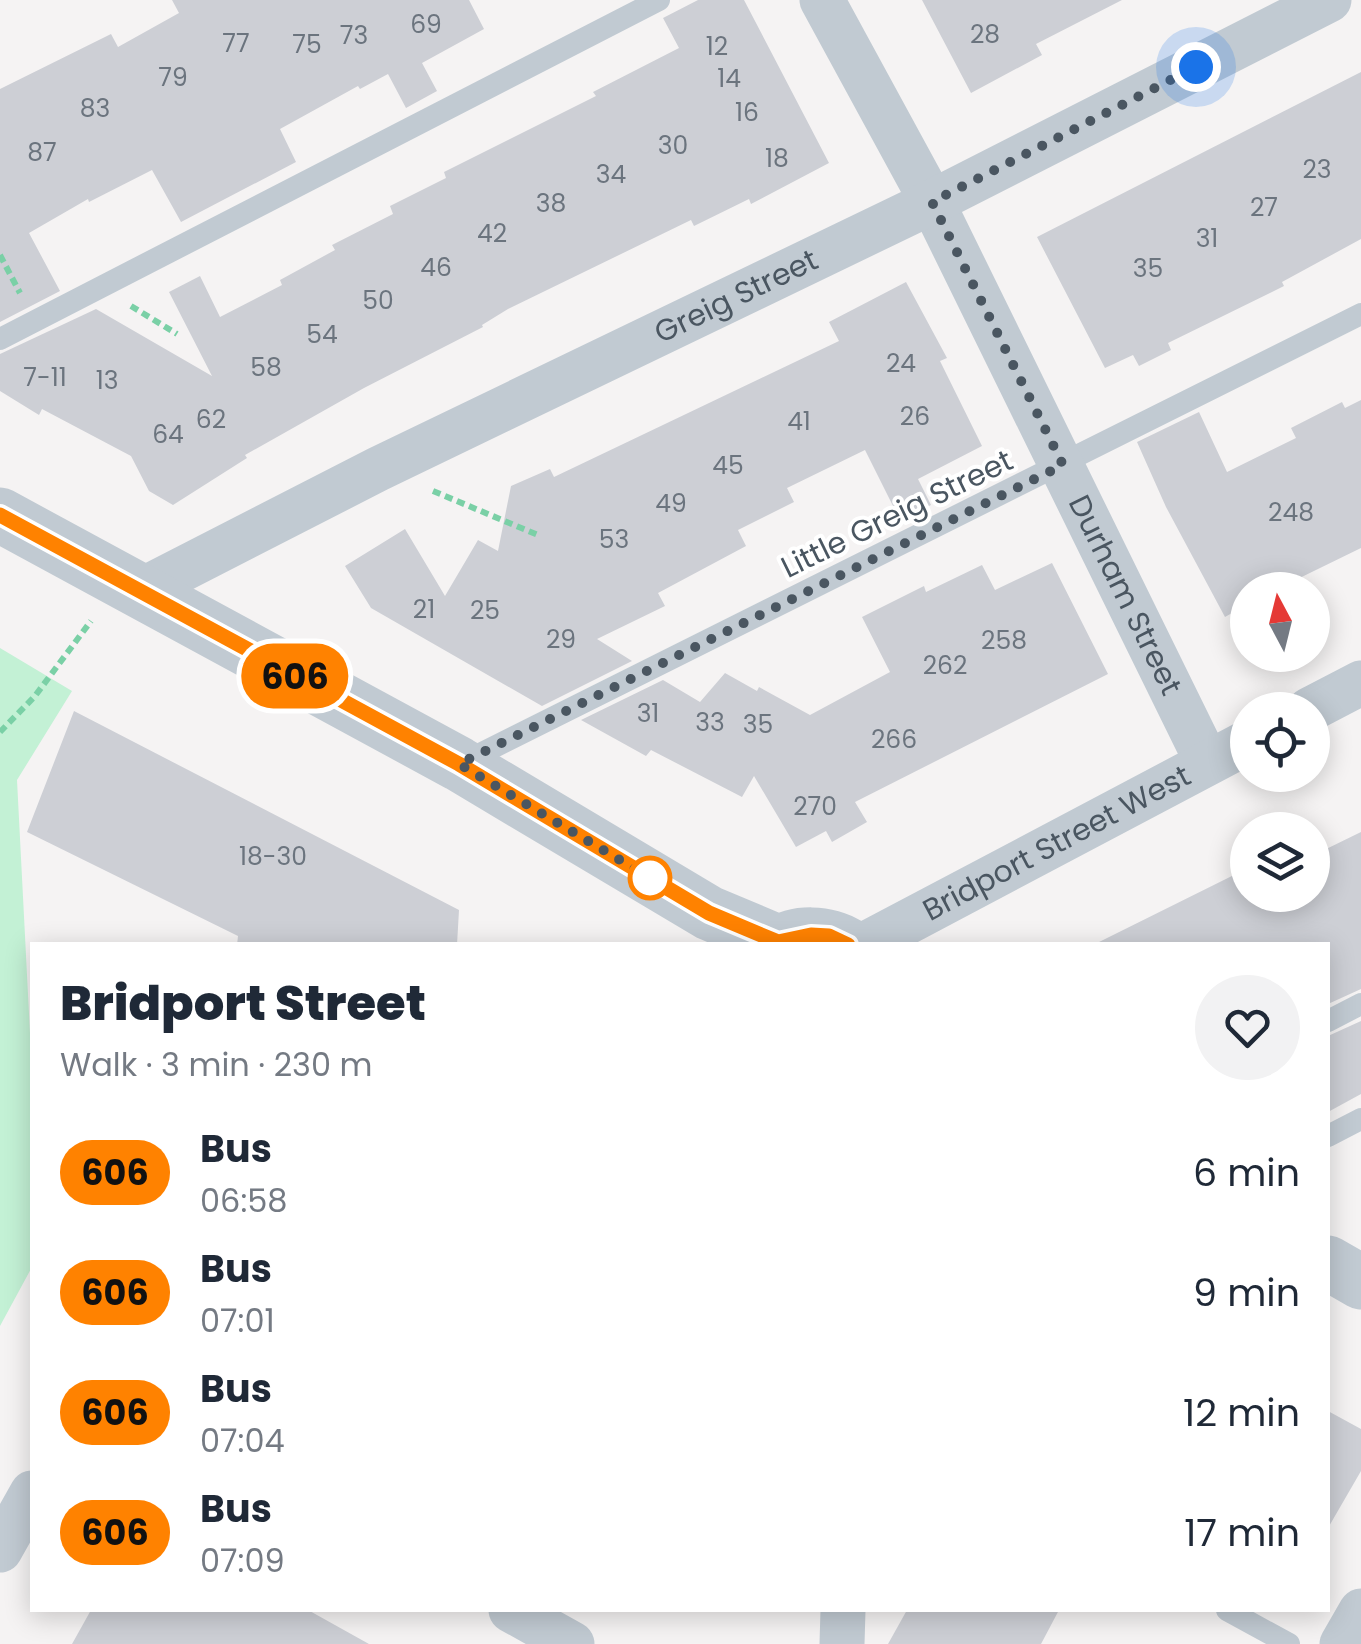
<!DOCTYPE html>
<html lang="en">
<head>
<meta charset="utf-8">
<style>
	body { margin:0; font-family:Poppins,sans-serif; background:#f2f2f3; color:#1f2937; height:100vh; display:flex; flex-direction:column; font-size:38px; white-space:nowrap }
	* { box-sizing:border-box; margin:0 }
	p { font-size:32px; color:#747a83 }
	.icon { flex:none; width:55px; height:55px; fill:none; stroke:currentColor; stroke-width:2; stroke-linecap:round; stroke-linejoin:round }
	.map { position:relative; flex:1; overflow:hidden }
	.side { position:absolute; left:30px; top:942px; width:1300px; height:670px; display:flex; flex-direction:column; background:#fff; border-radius:0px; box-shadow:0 5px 25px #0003 }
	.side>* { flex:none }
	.badge { padding:0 20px; border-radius:32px; font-size:35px; line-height:65px }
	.needle { width:65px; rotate:353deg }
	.controls { position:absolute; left:1230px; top:572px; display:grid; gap:20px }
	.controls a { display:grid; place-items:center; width:100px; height:100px; border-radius:50%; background:#fff; box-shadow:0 5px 25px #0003; font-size:50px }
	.you { position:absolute; width:50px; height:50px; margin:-25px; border:8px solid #fff; border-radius:50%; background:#1a73e8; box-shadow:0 0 0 15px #1a73e833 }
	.map>.badge { position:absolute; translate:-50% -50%; box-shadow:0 0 0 5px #fff }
	.round { display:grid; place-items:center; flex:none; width:105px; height:105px; border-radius:52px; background:#f2f2f3 }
	.head { display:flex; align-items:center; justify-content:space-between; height:170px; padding:0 30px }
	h1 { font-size:48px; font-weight:800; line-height:75px }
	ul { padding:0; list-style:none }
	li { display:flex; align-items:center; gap:30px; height:120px; padding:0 30px }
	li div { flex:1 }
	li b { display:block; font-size:38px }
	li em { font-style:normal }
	li .badge { min-width:110px; font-weight:700; text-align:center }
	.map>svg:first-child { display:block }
	.green { fill:#c3f1d5 }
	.building { fill:#cdcfd5 }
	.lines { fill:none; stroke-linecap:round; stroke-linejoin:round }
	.path { stroke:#7ad0a6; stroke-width:6; stroke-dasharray:8 5; stroke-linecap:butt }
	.service { stroke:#c1cad2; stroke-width:22 }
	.minor { stroke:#c1cad2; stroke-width:45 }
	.tertiary { stroke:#c1cad2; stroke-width:55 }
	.line-casing { stroke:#fff; stroke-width:22 }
	.line { stroke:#ff8200; stroke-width:15 }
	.walk { stroke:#4a5661; stroke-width:10; stroke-dasharray:0 18 }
	.stop-dot { fill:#fff; stroke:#ff8200; stroke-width:5 }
	.labels { text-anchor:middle; stroke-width:8; stroke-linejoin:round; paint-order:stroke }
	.number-label { font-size:25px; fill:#6b747e }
	.street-label { font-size:30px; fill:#4a5661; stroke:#fff }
</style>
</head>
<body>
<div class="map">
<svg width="1361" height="1644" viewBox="0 0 1361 1644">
	<rect width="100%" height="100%" fill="#f5f3f3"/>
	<!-- green -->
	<path class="green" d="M0,648l72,43 -55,89 15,292v195l-32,59z"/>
	<!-- building -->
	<path class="building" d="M172,0h297l15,29 -62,34 15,28 -31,17 -18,-34 -28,15 -2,-3 -78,43 16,33 -115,60 -29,-52 -63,32 -1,-3 -59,34 31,58 -60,31v-233l111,-55 7,13 61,-34z
		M698,0h46l85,163 -78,41 -2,-5 -55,27 -3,-6 -183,89 -26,16 1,2 -119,61 -119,67 2,3 -74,47 -24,-14 -18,-35 -89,-47 -3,6 -39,-24v-37l96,-45 116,67 -43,-84 31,-16 20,41 62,-32 -2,-5 55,-30 -3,-5 61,-31 -3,-8 56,-28 -2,-6 152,-76 -3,-4 86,-44 -16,-30z
		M922,0h200l-86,44 6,11 -71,38z
		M1361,72v167l-79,43 2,4 -116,57 3,7 -32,16 -6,-11 -28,13 -68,-131z
		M906,282l41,76 -7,3 42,85 -64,33 13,26 -31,15 -35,-70 -78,38 7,14 -56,28 8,16 -88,47 7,13 -68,33 35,22 -90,45 -171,-98 -26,-42 60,-37 40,67 33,-56 20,11 13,-65 39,-17 4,8 285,-136 -10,-19z
		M1361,400v148l-86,42h-27v14l-23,13 -59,-110 -29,-65 62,-30 28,60 69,-34 -5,-10 51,-26 3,6z
		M1052,563l56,111 -253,128 12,20 -35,20 -6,-11 -30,16 -42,-71 -12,21 -91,-47 -5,6 -65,-36 82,-40 37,22 25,-29 32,18 2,-4 51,28 80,-43 -28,-55 62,-31 2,6 56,-27 13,25z
		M74,711l385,199 -2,35h-220l1,-9 -211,-104z
		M1361,832v157l-33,15v-59h-235l155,-77v27h64v-53l6,11z
		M1361,1021v73l-33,18v-76z
		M1328,1411l33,18v42l-33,57z
		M91,1610h217l61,34h-297z
		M907,1610h152l-18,34h-153z"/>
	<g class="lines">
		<!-- path -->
		<path class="path" d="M0,255l20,38
			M131,306l46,28
			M433,491l105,44
			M0,732l35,-36 56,-75"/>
		<!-- service -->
		<path class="service" d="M0,339l659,-339
			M462,763l899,-449
			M1328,1021l33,-17
			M1328,1136l33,-17
			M1227,1610l62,34"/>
		<!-- minor -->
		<g class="minor">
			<path id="s1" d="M822,0l110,202 275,560"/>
			<path id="s2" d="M140,591l238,-122 554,-267 397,-202"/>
			<path d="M1309,710l52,-27"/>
			<path id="s3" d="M864,945l384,-203"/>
			<path d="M0,1550l32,-57"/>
			<path d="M511,1610l61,34"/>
			<path d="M842,1644l1,-34"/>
			<path d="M1342,1644l19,-33"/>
		</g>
		<!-- tertiary -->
		<path class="tertiary" d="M0,515l459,249 250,149 69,29
			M776,945c20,-14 51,-13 72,0
			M1328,1263l33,19"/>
	</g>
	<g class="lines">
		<!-- line casing -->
		<g class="line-casing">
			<path id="line" d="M0,515l459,249 250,149 69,29 33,-7 18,1 19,9"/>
		</g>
		<!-- line -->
		<use href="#line" class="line"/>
		<!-- walk -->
		<path class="walk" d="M650,878l-191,-114 604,-299 -131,-263 264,-135"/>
	</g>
	<!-- markers -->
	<circle class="stop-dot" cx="650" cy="878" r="20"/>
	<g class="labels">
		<!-- number labels -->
		<g class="number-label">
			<text x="426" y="33">69</text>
			<text x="985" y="43">28</text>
			<text x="354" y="44">73</text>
			<text x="236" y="52">77</text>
			<text x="307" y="53">75</text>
			<text x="717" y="55">12</text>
			<text x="173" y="86">79</text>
			<text x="729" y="87">14</text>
			<text x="95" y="117">83</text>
			<text x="747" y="121">16</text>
			<text x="673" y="154">30</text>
			<text x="42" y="161">87</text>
			<text x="777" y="167">18</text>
			<text x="1317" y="178">23</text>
			<text x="611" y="183">34</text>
			<text x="551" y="212">38</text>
			<text x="1264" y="216">27</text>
			<text x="492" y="242">42</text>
			<text x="1207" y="247">31</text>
			<text x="436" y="276">46</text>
			<text x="1148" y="277">35</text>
			<text x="378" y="309">50</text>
			<text x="322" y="343">54</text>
			<text x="901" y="372">24</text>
			<text x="266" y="376">58</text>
			<text x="45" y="386">7-11</text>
			<text x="107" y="389">13</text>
			<text x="915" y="425">26</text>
			<text x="211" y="428">62</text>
			<text x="799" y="430">41</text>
			<text x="168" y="443">64</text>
			<text x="728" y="474">45</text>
			<text x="671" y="512">49</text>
			<text x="1291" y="521">248</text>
			<text x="614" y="548">53</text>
			<text x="424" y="618">21</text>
			<text x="485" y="619">25</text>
			<text x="561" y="648">29</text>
			<text x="1004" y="649">258</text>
			<text x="945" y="674">262</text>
			<text x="648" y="722">31</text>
			<text x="710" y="731">33</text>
			<text x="758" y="733">35</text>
			<text x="894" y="748">266</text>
			<text x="815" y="815">270</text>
			<text x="273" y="865">18-30</text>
		</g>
		<!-- street labels -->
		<g class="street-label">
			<text dy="10" stroke="none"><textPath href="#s2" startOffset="665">Greig Street</textPath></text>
			<text transform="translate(897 514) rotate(-26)" y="10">Little Greig Street</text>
			<text dy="10" stroke="none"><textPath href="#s1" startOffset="668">Durham Street</textPath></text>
			<text dy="10" stroke="none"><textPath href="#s3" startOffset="218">Bridport Street West</textPath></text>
		</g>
	</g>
</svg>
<div class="controls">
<a><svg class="needle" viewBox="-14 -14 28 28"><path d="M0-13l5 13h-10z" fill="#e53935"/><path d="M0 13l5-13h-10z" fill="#747a83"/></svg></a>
<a><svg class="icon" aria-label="locate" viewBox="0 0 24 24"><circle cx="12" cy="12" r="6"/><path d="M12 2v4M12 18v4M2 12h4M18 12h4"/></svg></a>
<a><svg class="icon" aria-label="layers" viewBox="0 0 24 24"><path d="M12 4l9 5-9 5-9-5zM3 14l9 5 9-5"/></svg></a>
</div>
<div class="you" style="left:1196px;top:67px"></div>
<b class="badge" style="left:295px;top:676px;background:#ff8200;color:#111">606</b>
<section class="side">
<div class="head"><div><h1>Bridport Street</h1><p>Walk · 3 min · 230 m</p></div><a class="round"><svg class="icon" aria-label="heart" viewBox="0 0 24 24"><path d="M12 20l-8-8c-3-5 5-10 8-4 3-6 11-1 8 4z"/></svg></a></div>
<ul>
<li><span class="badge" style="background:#ff8200;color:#111">606</span><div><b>Bus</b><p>06:58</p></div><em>6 min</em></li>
<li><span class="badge" style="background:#ff8200;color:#111">606</span><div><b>Bus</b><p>07:01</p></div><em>9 min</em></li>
<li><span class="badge" style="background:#ff8200;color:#111">606</span><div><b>Bus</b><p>07:04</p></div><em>12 min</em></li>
<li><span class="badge" style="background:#ff8200;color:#111">606</span><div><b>Bus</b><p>07:09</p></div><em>17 min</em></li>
</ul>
</section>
</div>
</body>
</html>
